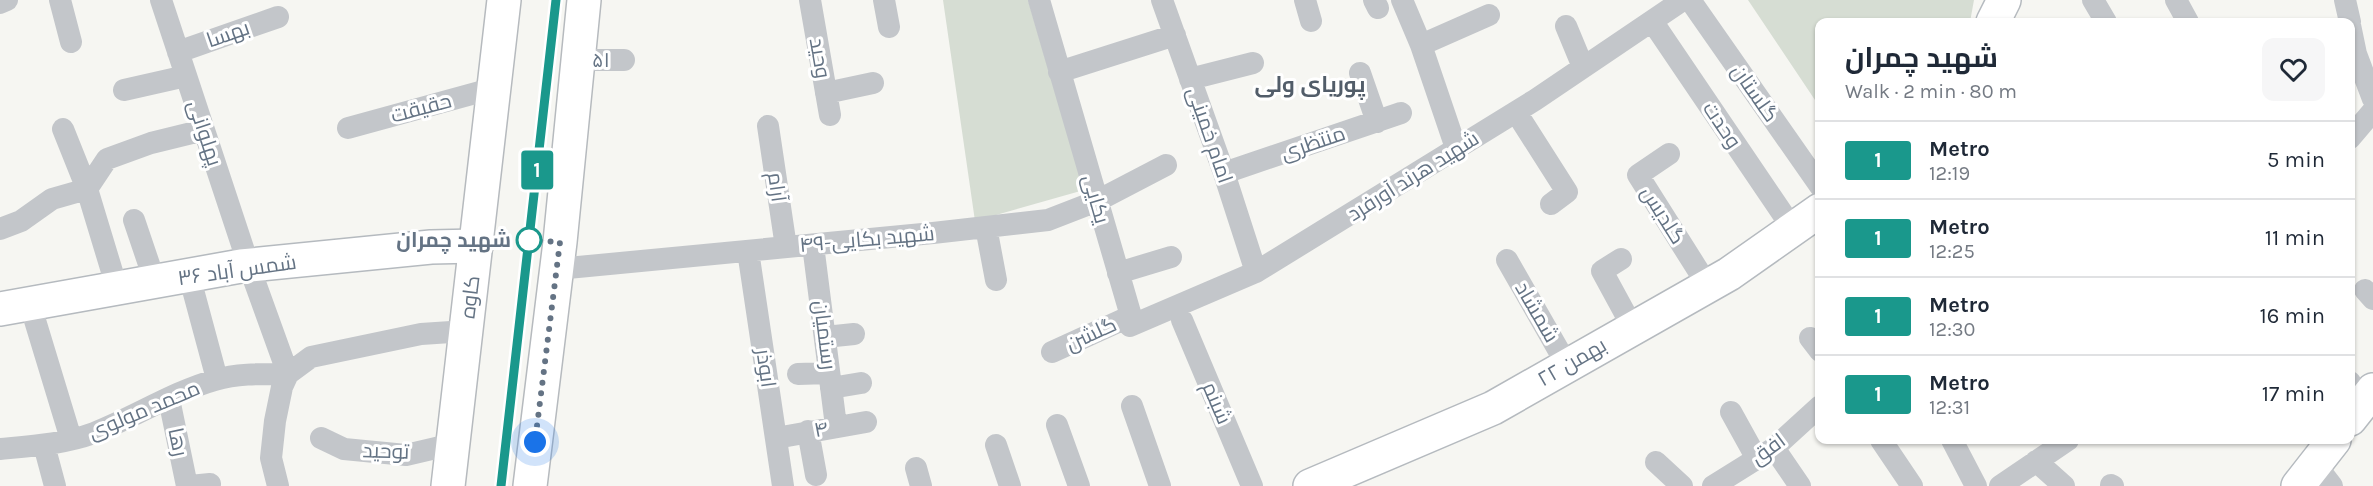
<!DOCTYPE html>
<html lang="en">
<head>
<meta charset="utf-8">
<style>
	body { margin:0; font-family:Karla,Cairo,sans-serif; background:#f6f6f7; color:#1f2937; height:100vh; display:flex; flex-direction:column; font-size:22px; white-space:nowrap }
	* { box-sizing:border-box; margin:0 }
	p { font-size:20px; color:#747a83 }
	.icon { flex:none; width:33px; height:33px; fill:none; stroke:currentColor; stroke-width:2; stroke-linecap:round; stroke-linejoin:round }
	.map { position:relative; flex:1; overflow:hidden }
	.side { position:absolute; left:1815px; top:18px; width:540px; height:426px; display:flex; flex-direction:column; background:#fff; border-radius:12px; box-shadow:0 2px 4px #0004 }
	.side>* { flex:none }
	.badge { padding:0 12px; border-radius:4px; font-size:21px; line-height:39px }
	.you { position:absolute; width:30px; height:30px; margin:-15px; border:4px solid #fff; border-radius:50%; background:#1a73e8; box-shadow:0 0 0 9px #1a73e833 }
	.map>.badge { position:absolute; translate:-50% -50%; box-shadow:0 0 0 3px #fff }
	.round { display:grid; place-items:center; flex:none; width:63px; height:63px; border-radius:12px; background:#f6f6f7 }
	.head { display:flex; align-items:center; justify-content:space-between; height:102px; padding:0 30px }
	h1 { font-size:28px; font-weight:700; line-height:45px }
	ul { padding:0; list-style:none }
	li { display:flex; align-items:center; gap:18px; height:78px; padding:0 30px; border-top:2px solid #e0e1e3 }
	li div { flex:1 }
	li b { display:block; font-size:22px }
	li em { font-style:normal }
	li .badge { min-width:66px; font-weight:700; text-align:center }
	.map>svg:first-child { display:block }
	.green { fill:#d6ddd3 }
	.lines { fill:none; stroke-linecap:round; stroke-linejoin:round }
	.secondary-casing { stroke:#b5babf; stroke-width:36 }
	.primary-casing { stroke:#b6babe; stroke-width:36 }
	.street { stroke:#c3c6ca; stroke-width:22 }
	.secondary { stroke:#fff; stroke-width:33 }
	.primary { stroke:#fff; stroke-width:33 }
	.line-casing { stroke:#fff; stroke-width:14 }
	.line { stroke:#1a988c; stroke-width:9 }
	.walk { stroke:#647384; stroke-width:6; stroke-dasharray:0 10.8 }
	.stop-dot { fill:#fff; stroke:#1a988c; stroke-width:3 }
	.labels { text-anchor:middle; stroke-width:6; stroke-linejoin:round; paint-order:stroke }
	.street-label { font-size:21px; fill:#647384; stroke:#fff }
	.stop-label { font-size:21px; font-weight:bold; fill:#647384; stroke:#fff; text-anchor:end }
	.neighbourhood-label { font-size:22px; font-weight:bold; fill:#525d69; stroke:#fff }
</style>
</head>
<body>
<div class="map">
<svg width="2373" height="486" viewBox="0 0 2373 486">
	<rect width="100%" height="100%" fill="#f6f6f2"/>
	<!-- green -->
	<path class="green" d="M943,0h85l56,190 -109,31z
		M1748,0h226l-4,22h-150l-1,84z"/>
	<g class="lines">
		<!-- secondary casing -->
		<g class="secondary-casing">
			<path id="secondary" d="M1993,22l11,-22
				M0,309l241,-43 190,-19 45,-1
				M2350,419l23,-29
				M1310,486l183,-78 236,-134 91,-64
				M2298,486l36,-46"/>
		</g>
		<!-- primary casing -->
		<g class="primary-casing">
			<path id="primary" d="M448,486l56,-486
				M530,486l30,-244 24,-242"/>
		</g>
		<!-- street -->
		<path class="street" d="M60,0l11,42
			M810,0l20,115
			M884,0l5,27
			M1039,0l92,316 -1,10 126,-54 279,-172 148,-100
			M1162,0l62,173 32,99
			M1305,0l6,21
			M1374,0l4,8
			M1402,0l19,45 35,103
			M1690,0l130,186
			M2093,0l13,22
			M2176,0l12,22
			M2345,0l5,22
			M0,3l7,-3
			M1652,21l141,208
			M2350,25l6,29 17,45
			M1566,26l17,41
			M1421,45l68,-30
			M178,52l100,-35
			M578,60h46
			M1059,72l116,-37
			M1360,73l17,49
			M1190,79l63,-16
			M124,90l62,-14
			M826,93l47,-10
			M1516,112l51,80 -16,12
			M768,126l18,121
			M348,128l146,-40
			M63,129l24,60 30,99
			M2350,138l23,-27
			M1669,154l-31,21 70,111
			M1224,173l177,-60
			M134,220l21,62
			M986,227l10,53
			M0,229l21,-8 31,-22 35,-10 20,-30 44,-16 53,-13
			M813,245l23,181
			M748,251l35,235
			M1621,259l-19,12 31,57
			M1507,260l60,105
			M557,269l376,-36 115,-13 49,-19 69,-36
			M1118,273l53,-16
			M189,275l28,104
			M2365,290l8,9
			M30,304l41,135
			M1182,320l70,166
			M825,337l29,-3
			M1810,338l10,13
			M1052,352l79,-36
			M798,374l31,-1
			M2350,382l12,22
			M831,388l30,-5
			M169,399l18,87
			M1132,406l28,80
			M1731,412l26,47
			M1057,425l22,61
			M808,431l8,44
			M321,438l23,11 62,6 47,-11
			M776,438l90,-16
			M1881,440l31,46
			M1952,440l24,46
			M44,445l11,41
			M996,445l14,41
			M1774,448l26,38
			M0,449c32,-3 64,-5 94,-16 41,-16 79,-41 121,-53 24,-7 49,-6 73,-6l-39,-108 -88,-266
			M2036,461l28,25
			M1656,462l26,24
			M2315,464l17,22
			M916,468l5,18
			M2111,485l2,1
			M190,486l20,-2
			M278,486l-7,-28 4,-37 7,-34 6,-13 23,-17 110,-23 45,-3
			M1713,486l61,-38 46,-42
			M2000,486l68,-46"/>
		<!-- secondary -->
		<use href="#secondary" class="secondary"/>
		<!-- primary -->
		<use href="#primary" class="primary"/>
	</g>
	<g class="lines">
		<!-- line casing -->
		<g class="line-casing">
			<path id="line" d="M501,486l55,-486"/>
		</g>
		<!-- line -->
		<use href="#line" class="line"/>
		<!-- walk -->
		<path class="walk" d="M529,240l31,2 -25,200"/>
	</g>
	<!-- markers -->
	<circle class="stop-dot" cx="529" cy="240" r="12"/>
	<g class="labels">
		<!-- street labels -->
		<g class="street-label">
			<text transform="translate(228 34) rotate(-19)" y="7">بهسا</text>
			<text transform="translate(820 58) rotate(80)" y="7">وحید</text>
			<text x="601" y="67">۵۱</text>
			<text transform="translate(1755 93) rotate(55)" y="7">گلستان</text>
			<text transform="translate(421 108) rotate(-15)" y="7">حقیقت</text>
			<text transform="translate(1722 125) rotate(56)" y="7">وحدت</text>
			<text transform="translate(205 133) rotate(72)" y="7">پهلوانی</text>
			<text transform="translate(1210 135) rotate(71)" y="7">امام خمینی</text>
			<text transform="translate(1313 143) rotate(-19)" y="7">منتظری</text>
			<text transform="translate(1413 176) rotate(-32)" y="7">شهید هرند آورفرد</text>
			<text transform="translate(777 187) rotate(82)" y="7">آرام</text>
			<text transform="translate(1096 199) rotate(74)" y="7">یکایی</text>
			<text transform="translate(1663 215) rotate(58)" y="7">گلدیس</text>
			<text transform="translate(867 239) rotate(-5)" y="7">۴۹-شهید بکایی</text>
			<text transform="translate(237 270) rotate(-8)" y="7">شمس آباد ۳۶</text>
			<text transform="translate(470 297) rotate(-83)" y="7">کاوه</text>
			<text transform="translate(1537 312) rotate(60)" y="7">شمشاد</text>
			<text transform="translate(1091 334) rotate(-25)" y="7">گلشن</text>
			<text transform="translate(825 335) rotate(83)" y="7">رستمیان</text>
			<text transform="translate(1572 362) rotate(-30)" y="7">۲۲ بهمن</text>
			<text transform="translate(766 368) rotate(82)" y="7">ابوذر</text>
			<text transform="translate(1217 403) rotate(67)" y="7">شبنم</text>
			<text transform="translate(144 410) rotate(-23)" y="7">محمد مولوی</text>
			<text transform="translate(821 429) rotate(-11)" y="7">۴</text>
			<text transform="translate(178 442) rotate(78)" y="7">رها</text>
			<text transform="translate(1768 449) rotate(-36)" y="7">افق</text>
			<text transform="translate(386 451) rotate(2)" y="7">توحید</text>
		</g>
		<!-- stop labels -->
		<g class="stop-label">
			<text x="511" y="247">شهید چمران</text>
		</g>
		<!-- neighbourhood labels -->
		<g class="neighbourhood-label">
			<text x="1310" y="92">پوریای ولی</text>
		</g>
	</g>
</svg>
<div class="you" style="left:535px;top:442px"></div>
<b class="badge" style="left:537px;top:170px;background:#1a988c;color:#fff">1</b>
<section class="side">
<div class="head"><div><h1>شهید چمران</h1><p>Walk · 2 min · 80 m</p></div><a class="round"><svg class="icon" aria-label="heart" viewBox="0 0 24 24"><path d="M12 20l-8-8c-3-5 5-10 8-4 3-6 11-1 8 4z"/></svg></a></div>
<ul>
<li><span class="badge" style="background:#1a988c;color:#fff">1</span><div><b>Metro</b><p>12:19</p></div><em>5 min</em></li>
<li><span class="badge" style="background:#1a988c;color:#fff">1</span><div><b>Metro</b><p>12:25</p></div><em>11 min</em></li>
<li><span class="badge" style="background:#1a988c;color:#fff">1</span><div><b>Metro</b><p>12:30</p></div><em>16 min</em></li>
<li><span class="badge" style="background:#1a988c;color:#fff">1</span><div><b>Metro</b><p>12:31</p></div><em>17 min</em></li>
</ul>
</section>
</div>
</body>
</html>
